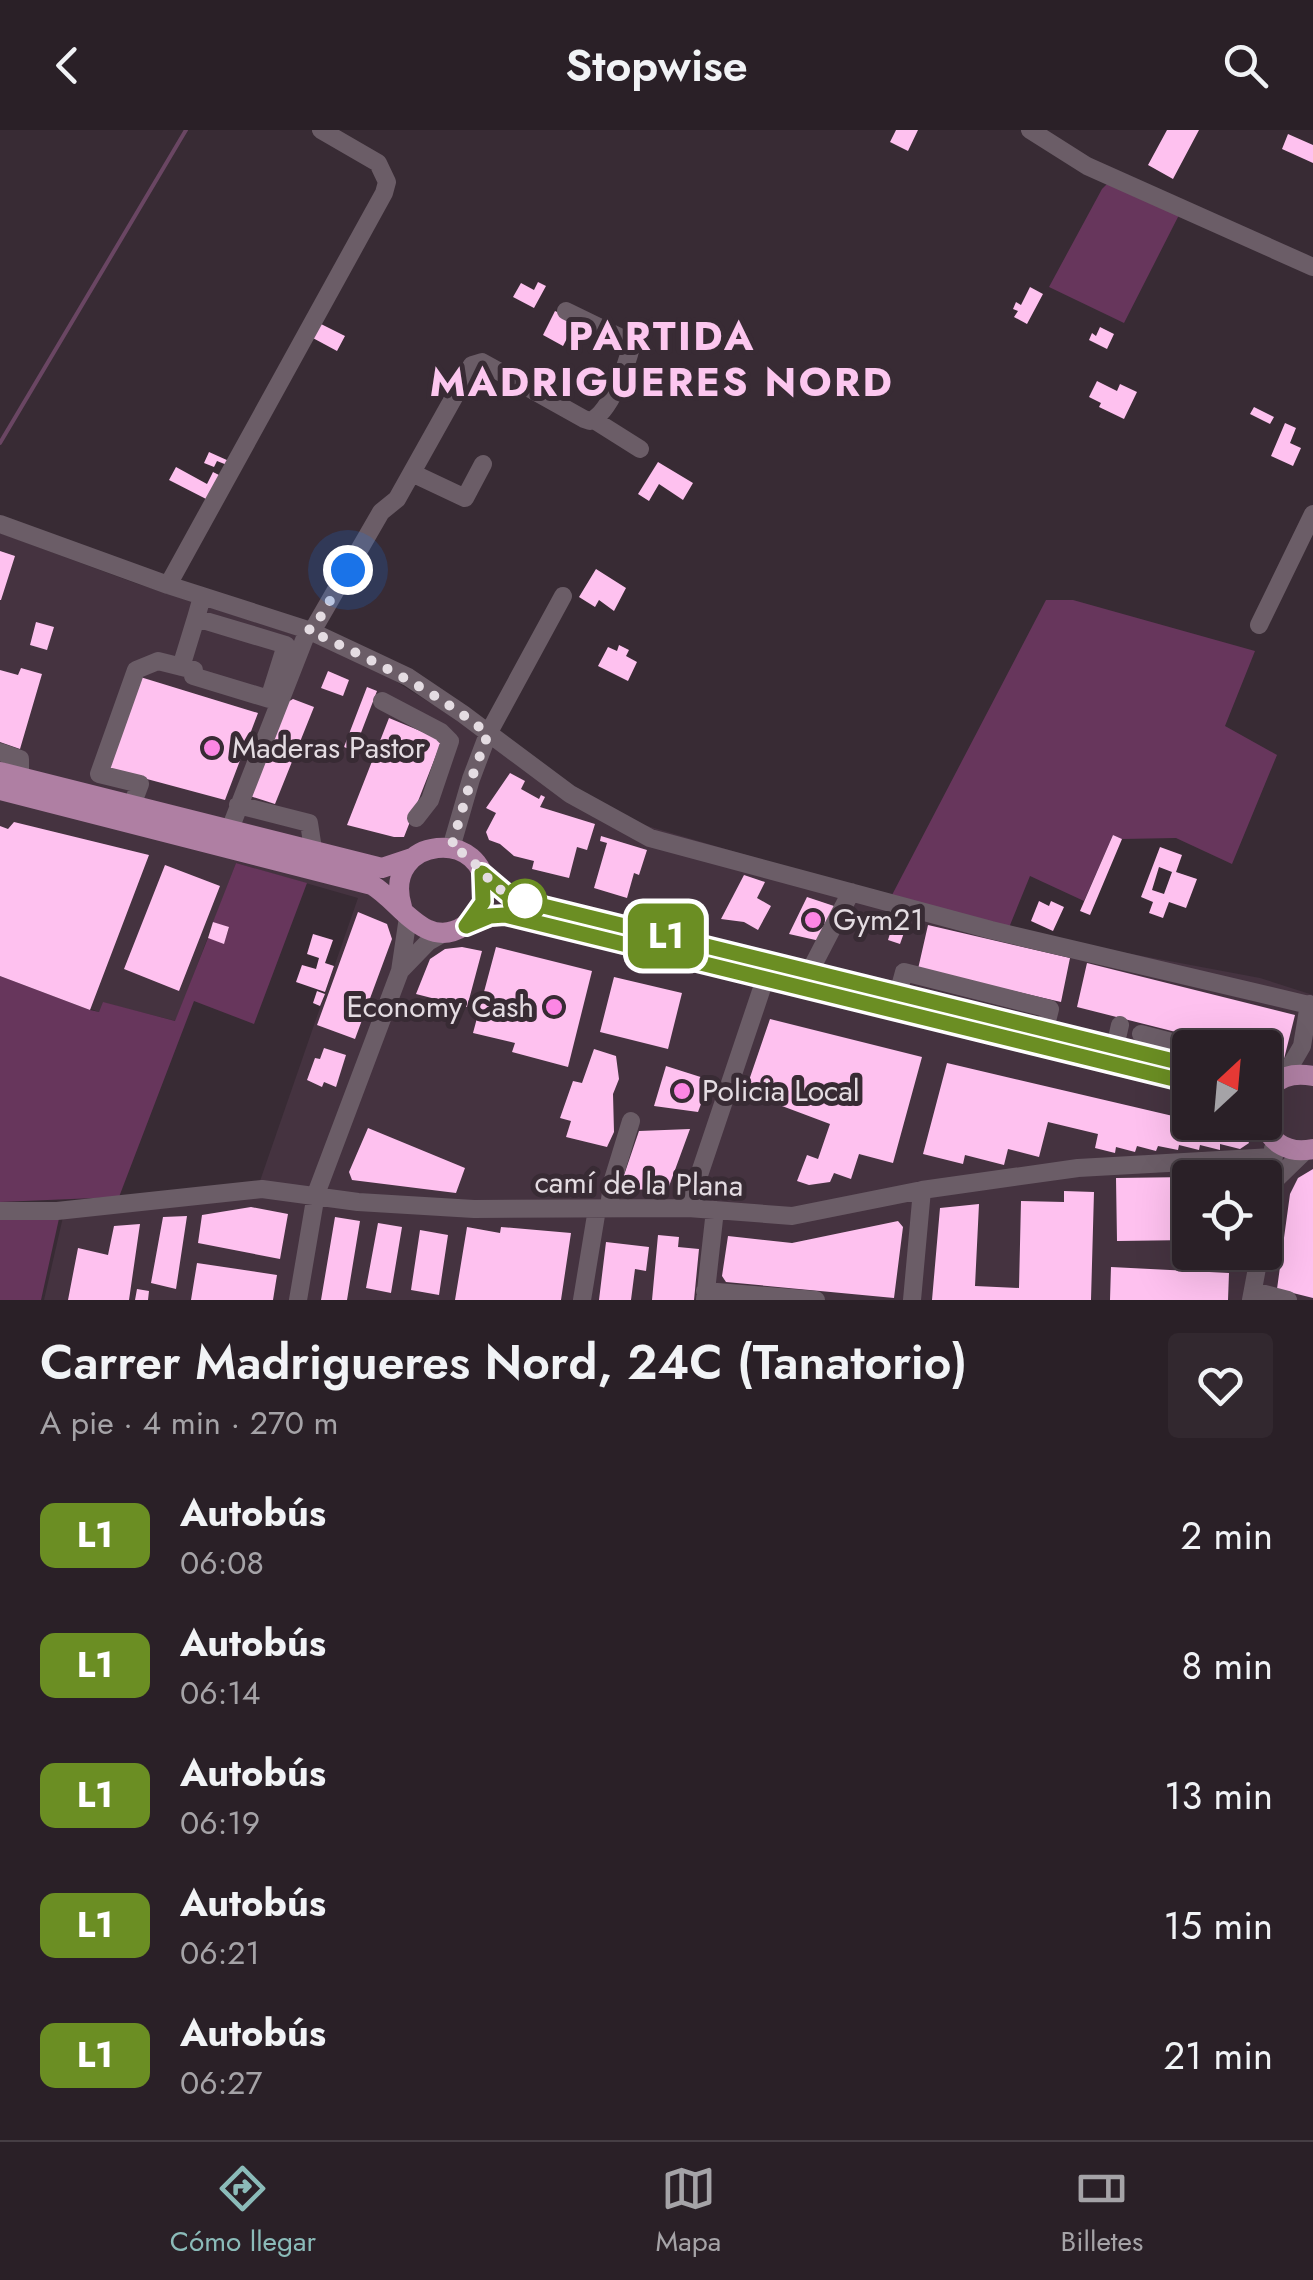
<!DOCTYPE html>
<html lang="es">
<head>
<meta charset="utf-8">
<style>
	body { margin:0; font-family:Jost,sans-serif; background:#32282f; color:#f1f3f6; height:100vh; display:flex; flex-direction:column; font-size:38px; white-space:nowrap }
	* { box-sizing:border-box; margin:0 }
	p { font-size:32px; color:#a5a3a7 }
	.icon { flex:none; width:55px; height:55px; fill:none; stroke:currentColor; stroke-width:2; stroke-linecap:round; stroke-linejoin:round }
	.map { position:relative; height:1170px; overflow:hidden }
	.sheet { display:flex; flex-direction:column; background:#2a2027; flex:1 }
	.sheet>* { flex:none }
	.badge { padding:0 20px; border-radius:15px; font-size:35px; line-height:65px }
	.needle { width:65px; rotate:26deg }
	.controls { position:absolute; left:1172px; top:900px; display:grid; gap:20px }
	.controls a { display:grid; place-items:center; width:110px; height:110px; border-radius:10px; background:#2a2027; box-shadow:0 10px 40px #0002,0 0 0 2px #463e44; font-size:50px }
	.you { position:absolute; width:50px; height:50px; margin:-25px; border:8px solid #fff; border-radius:50%; background:#1a73e8; box-shadow:0 0 0 15px #1a73e833 }
	.map>.badge { position:absolute; translate:-50% -50%; box-shadow:0 0 0 5px #fff }
	.round { display:grid; place-items:center; flex:none; width:105px; height:105px; border-radius:10px; background:#32282f }
	.headline { display:flex; align-items:center; justify-content:space-between; height:170px; padding:0 40px }
	h1 { font-size:48px; font-weight:600; line-height:75px }
	ul { padding:0; list-style:none }
	li { display:flex; align-items:center; gap:30px; height:130px; padding:0 40px }
	li div { flex:1 }
	li b { display:block; font-size:38px }
	li em { font-style:normal }
	li .badge { min-width:110px; font-weight:700; text-align:center }
	header { display:flex; justify-content:space-between; align-items:center; height:130px; padding:0 40px; background:#2a2027; font-size:45px; font-weight:600 }
	.tabs { display:flex; justify-content:space-around; align-items:center; height:140px; border-top:2px solid #463e44; background:#2a2027; font-size:28px; color:#a5a3a7 }
	.tabs a { display:grid; justify-items:center; gap:5px }
	.tabs .on { color:#8bbbb9 }
	.map>svg:first-child { display:block }
	.built { fill:#453340; fill-rule:evenodd }
	.green { fill:#67365c }
	.lines { fill:none; stroke-linecap:round; stroke-linejoin:round }
	.stream { stroke:#6a4663; stroke-width:4 }
	.building { fill:#fec1ef; fill-rule:evenodd }
	.minor { stroke:#6b5d67; stroke-width:18 }
	.major { stroke:#af7fa3; stroke-width:20 }
	.line-casing { stroke:#fff; stroke-width:22 }
	.line { stroke:#6b8e23; stroke-width:15 }
	.walk { stroke:#e4dce2; stroke-width:10; stroke-dasharray:0 18 }
	.poi-dot { fill:#fc86e4; stroke:#382b34; stroke-width:4 }
	.stop-dot { fill:#fff; stroke:#6b8e23; stroke-width:5 }
	.labels { text-anchor:middle; stroke-width:10; stroke-linejoin:round; paint-order:stroke }
	.poi-label { font-size:30px; fill:#e4dce2; stroke:#382b34; text-anchor:start }
	.street-label { font-size:30px; fill:#e4dce2; stroke:#382b34 }
	.district-label { font-size:40px; font-weight:bold; letter-spacing:2.5px; fill:#fcc7ef; stroke:#382b34 }
</style>
</head>
<body>
<header><svg class="icon" aria-label="back" viewBox="0 0 24 24"><path d="M15 5l-7 7 7 7"/></svg>Stopwise<svg class="icon" aria-label="search" viewBox="0 0 24 24"><circle cx="10" cy="10" r="6"/><path d="M15 15l6 6"/></svg></header>
<div class="map">
<svg width="1313" height="1170" viewBox="0 0 1313 1170">
	<rect width="100%" height="100%" fill="#382b34"/>
	<!-- built -->
	<path class="built" d="M0,403l135,50 176,57 60,26 114,71 159,88 355,104 261,49 53,17v305h-1269l19,-83 197,-36 98,-283 -122,-35 -60,158 -72,-18 -5,9 -99,-36zM1190,918h75v74h-75zM1190,1048h75v74h-75z"/>
	<!-- green -->
	<path class="green" d="M1110,51l69,34 -55,108 -75,-36 53,-98z
		M1046,470h27l182,51 -30,75 52,29 -45,109 -56,-26 -54,1 -9,-4 -29,66 -54,-25 -22,54 -116,-35z
		M236,733l71,20 -53,141 -60,-23 -75,196 -119,5v-226l90,34 9,2 4,-10 72,19 33,-83 16,5 5,-15 -16,-6z
		M0,1083l60,1 -19,86h-41z"/>
	<g class="lines">
		<!-- stream -->
		<path class="stream" d="M0,313l186,-313"/>
	</g>
	<!-- building -->
	<path class="building" d="M896,0h22l-10,21 -18,-9z
		M1167,0h32l-26,49 -25,-14z
		M1288,4l25,11v18l-31,-14z
		M538,152l8,4 -12,22 -21,-11 8,-14 13,7z
		M1030,157l13,7 -16,30 -13,-7 4,-6 -5,-2 3,-7 5,3z
		M555,181l21,10 -13,25 -20,-11z
		M319,193l26,13 -8,15 -26,-14z
		M1100,197l14,7 -7,15 -18,-9 3,-7 4,3z
		M1097,251l20,10 3,-7 17,8 -13,27 -25,-12 2,-4 -12,-6z
		M1254,277l20,10 -4,7 -20,-10z
		M1285,293l11,5 -6,15 11,5 -8,18 -22,-10z
		M209,322l20,9 -2,4 -10,-4 -3,6 -10,-4z
		M658,332l35,21 -10,17 -24,-16 -10,17 -11,-7z
		M176,337l31,17 6,-12 10,5 -13,24 -41,-21z
		M0,421l15,5 -14,44h-1z
		M596,439l30,19 -12,23 -15,-11 -4,7 -16,-10z
		M36,492l18,5 -7,23 -17,-5z
		M619,515l10,5 -3,6 11,6 -9,19 -30,-15 10,-19 9,4z
		M21,538l21,6 -22,75 -20,-7v-72l18,5z
		M328,541l21,9 -6,16 -22,-8z
		M137,546l121,37 -33,87 -119,-32z
		M367,557l10,4 -23,60 -10,-4z
		M293,569l21,8 -39,97 -28,-9 34,-89z
		M389,588l53,22 -38,97h-10l-47,-12z
		M510,643l15,8 -4,8 18,10 2,-4 4,2 -5,10 55,17 -8,26 -10,-3 -8,31 -37,-9 2,-8 -20,-5 -14,-12 -11,-4 -3,-8 10,-19 -10,-5z
		M14,692l135,33 -59,155 -90,-34v-150l8,3z
		M1113,705l9,4 -32,76 -10,-4z
		M601,706l46,14 -8,25 -5,-2 -7,25 -33,-10 13,-45 -7,-2z
		M1160,717l22,8 -6,17 21,7 -11,29 -17,-6 -6,16 -14,-5 4,-11 -12,-5zM1159,737l13,5 -8,22 -12,-4z
		M165,735l55,21 -41,105 -55,-22z
		M744,745l21,7 -8,16 14,8 -13,24 -14,-8 -23,-3z
		M807,767l30,10 -17,34 -31,-7z
		M1039,771l10,5 2,-5 13,6 -11,24 -22,-10z
		M898,778l13,5 -11,31 -12,-4z
		M358,782l29,12 5,15 -37,100 -38,-14z
		M213,792l16,5 -5,17 -16,-6z
		M928,795l142,33 -9,44 -143,-33z
		M313,804l20,6 -8,23 9,3 -9,26 -29,-10 6,-17 14,4 3,-11 -12,-4z
		M462,817l20,4 -15,56 -51,-13 14,-35 15,-10z
		M496,817l96,24 -24,96 -56,-15 3,-9 -42,-10z
		M1087,833l208,52 -11,44 -19,-5v-6h-26l-162,-41z
		M614,847l68,16 -14,56 -68,-17z
		M317,861l8,3 -5,12 -7,-3z
		M770,889l152,38 -29,106 -34,-9 -8,25 -17,-6 -4,9 -21,3 -12,-4 10,-26 11,4 12,-35 -85,-32z
		M324,918l22,7 -10,32 -12,-5 -2,5 -15,-7 8,-22 5,1z
		M594,919l22,7 3,23 -6,15 1,38 -7,15 -41,-10 5,-16 -11,-3 13,-37 9,2z
		M947,933l243,57v2l54,9 5,12 -9,6 -20,-5v6l-20,-5 -1,5 -20,-5 -1,5 -20,-4 -2,5 -19,-5 -2,6 -19,-5 -1,6 -20,-5 3,-14 -50,-12 -9,35 -31,-8 -4,16 -39,-10 -2,9 -40,-10z
		M666,936l44,14 -12,32 -44,-6z
		M368,998l97,40 -9,25 -104,-13 -3,-8z
		M690,999l-22,60 -49,1 20,-59z
		M1313,1039v129l-36,-9 13,-95 8,-16z
		M1116,1048l74,-1v63l-73,1z
		M1064,1061l30,1 -3,108h-159l8,-92 39,-4 -4,82 44,2 2,-87 43,1z
		M251,1077l37,7 -8,45 -82,-16 4,-28z
		M187,1086l-11,73 -25,-6 12,-66z
		M335,1087l25,4 -13,79h-26z
		M898,1091l5,6 -9,71 -168,-16 -4,-6 6,-40 64,7z
		M378,1093l24,4 -11,66 -25,-5z
		M140,1094l-11,76h-61l10,-52 30,7 6,-29z
		M467,1097l33,6 1,-6 70,6 -10,67h-106z
		M420,1100l28,5 -9,60 -28,-5z
		M658,1105l21,2 -1,10 21,2 -5,51h-42z
		M606,1112l43,5 -3,24 -11,-2 -4,31h-32z
		M197,1133l80,12 -4,25h-82z
		M1111,1137l118,6 -1,27h-118z
		M137,1159l12,2 -1,9h-13z"/>
	<g class="lines">
		<!-- minor -->
		<path class="minor" d="M1030,0l57,36 226,101
			M594,290l46,29
			M412,343l53,25 18,-34
			M0,394l168,61 140,45 64,30 36,17 55,37 107,80 80,44 341,92 322,76
			M168,455l216,-392 3,-11 -9,-19 -57,-33
			M1259,495l54,-111
			M181,537l15,-49
			M382,571l59,31 9,9 -20,59 -14,18
			M0,622l20,7v18
			M132,675l8,-21 -41,-10 37,-104 22,-9 36,9 -1,6 76,23 17,-54 -90,-27 6,-21
			M238,675l71,18 4,26
			M230,699l78,-199 6,-2 67,-116 16,-13 75,-134 10,-3 102,57 6,2c20,-8 37,-56 42,-78l-66,-32
			M451,718l20,-69 17,-45 75,-138
			M400,841l28,-29 16,-9
			M810,841l41,-79
			M898,864l6,-22 146,37 -5,20
			M1141,904l54,14
			M1115,917l5,-22
			M1284,947l18,-31 7,-42
			M1274,1051l32,-31
			M609,1078l3,-25 19,-62
			M688,1078l77,-229
			M0,1081h57l205,-22 96,13 116,7 214,-1 104,8 130,-26 156,-22 196,-11
			M1265,1097l9,-46 -1,-32
			M705,1161l111,9
			M1253,1161l35,9
			M298,1170l18,-106 84,-223 8,-54
			M582,1170l15,-91
			M705,1170l10,-90
			M912,1170l10,-110
			M1251,1170l9,-48"/>
		<!-- major -->
		<path class="major" d="M0,642l382,96 30,-10
			M0,660l372,95c28,16 53,66 92,41 11,-7 18,-18 20,-32 7,-67 -104,-60 -82,13
			M481,743l27,22 19,7 663,163
			M465,796l25,-9 15,-2 685,168
			M1265,967c10,-20 27,-25 48,-21
			M1263,992c9,23 27,32 50,27"/>
	</g>
	<g class="lines">
		<!-- line casing -->
		<g class="line-casing">
			<path id="line" d="M1190,935l-663,-163 -19,-7 -26,-22 1,29 -17,24 24,-10 15,-1 685,168"/>
		</g>
		<!-- line -->
		<use href="#line" class="line"/>
		<!-- walk -->
		<path class="walk" d="M348,440l-34,58 -6,2c64,30 125,59 180,104l-17,46 -20,68 16,7 30,33 28,13"/>
	</g>
	<!-- markers -->
	<g class="poi-dot">
		<circle cx="212" cy="618" r="10"/>
		<circle cx="813" cy="790" r="10"/>
		<circle cx="554" cy="877" r="10"/>
		<circle cx="682" cy="961" r="10"/>
	</g>
	<circle class="stop-dot" cx="525" cy="771" r="20"/>
	<g class="labels">
		<!-- poi labels -->
		<g class="poi-label">
			<text x="232" y="628">Maderas Pastor</text>
			<text x="833" y="800">Gym21</text>
			<text x="534" y="887" text-anchor="end">Economy Cash</text>
			<text x="702" y="971">Policia Local</text>
		</g>
		<!-- street labels -->
		<g class="street-label">
			<text transform="translate(639 1054) rotate(1)" y="10">camí de la Plana</text>
		</g>
		<!-- district labels -->
		<g class="district-label">
			<text x="662" y="220">PARTIDA<tspan x="662" dy="46">MADRIGUERES NORD</tspan></text>
		</g>
	</g>
</svg>
<div class="controls">
<a><svg class="needle" viewBox="-14 -14 28 28"><path d="M0-13l5 13h-10z" fill="#e53935"/><path d="M0 13l5-13h-10z" fill="#a5a3a7"/></svg></a>
<a><svg class="icon" aria-label="locate" viewBox="0 0 24 24"><circle cx="12" cy="12" r="6"/><path d="M12 2v4M12 18v4M2 12h4M18 12h4"/></svg></a>
</div>
<div class="you" style="left:348px;top:440px"></div>
<b class="badge" style="left:666px;top:806px;background:#6b8e23;color:#fff">L1</b>
</div>
<section class="sheet">
<div class="headline"><div><h1>Carrer Madrigueres Nord, 24C (Tanatorio)</h1><p>A pie · 4 min · 270 m</p></div><a class="round"><svg class="icon" aria-label="heart" viewBox="0 0 24 24"><path d="M12 20l-8-8c-3-5 5-10 8-4 3-6 11-1 8 4z"/></svg></a></div>
<ul>
<li><span class="badge" style="background:#6b8e23;color:#fff">L1</span><div><b>Autobús</b><p>06:08</p></div><em>2 min</em></li>
<li><span class="badge" style="background:#6b8e23;color:#fff">L1</span><div><b>Autobús</b><p>06:14</p></div><em>8 min</em></li>
<li><span class="badge" style="background:#6b8e23;color:#fff">L1</span><div><b>Autobús</b><p>06:19</p></div><em>13 min</em></li>
<li><span class="badge" style="background:#6b8e23;color:#fff">L1</span><div><b>Autobús</b><p>06:21</p></div><em>15 min</em></li>
<li><span class="badge" style="background:#6b8e23;color:#fff">L1</span><div><b>Autobús</b><p>06:27</p></div><em>21 min</em></li>
</ul>
</section>
<nav class="tabs">
<a class="on"><svg class="icon" aria-label="directions" viewBox="0 0 24 24"><path d="M12 3l9 9-9 9-9-9zM9 14v-3h6M13 9l2 2-2 2"/></svg>Cómo llegar</a>
<a><svg class="icon" aria-label="map" viewBox="0 0 24 24"><path d="M3 6l6-2 6 2 6-2v14l-6 2-6-2-6 2zM9 4v14M15 6v14"/></svg>Mapa</a>
<a><svg class="icon" aria-label="tickets" viewBox="0 0 24 24"><path d="M3 7h18v10H3zM15 7v10"/></svg>Billetes</a>
</nav>
</body>
</html>
